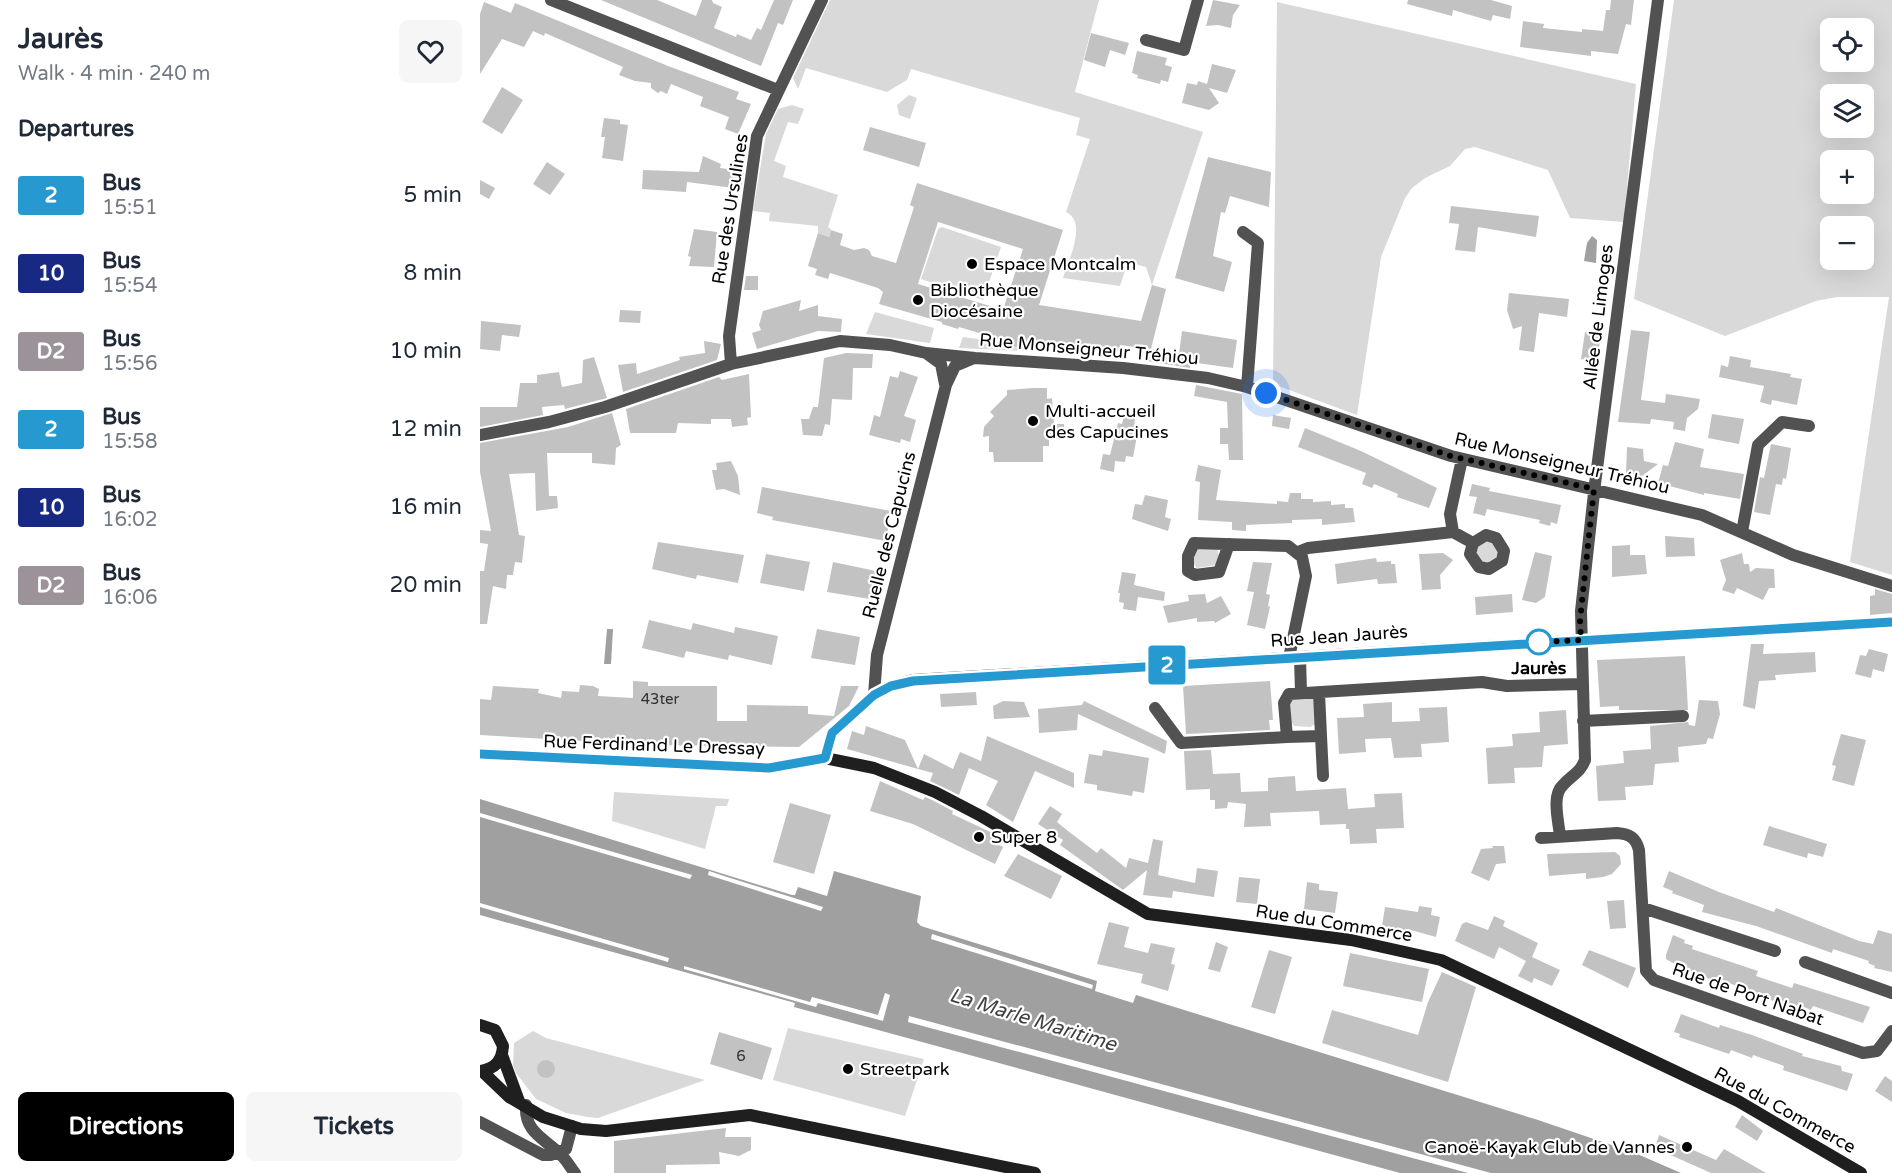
<!DOCTYPE html>
<html lang="en">
<head>
<meta charset="utf-8">
<style>
	body { margin:0; font-family:"Varela Round",sans-serif; background:#f6f6f7; color:#1f2937; height:100vh; display:flex; flex-direction:column; font-size:22px; white-space:nowrap }
	* { box-sizing:border-box; margin:0 }
	p { font-size:20px; color:#747a83 }
	.icon { flex:none; width:33px; height:33px; fill:none; stroke:currentColor; stroke-width:2; stroke-linecap:round; stroke-linejoin:round }
	.map { position:relative; flex:1; overflow:hidden }
	.panel { display:flex; flex-direction:column; background:#fff; width:480px }
	.panel>* { flex:none }
	.badge { padding:0 12px; border-radius:4px; font-size:21px; line-height:39px }
	.buttons { position:absolute; left:1340px; top:18px; display:grid; gap:12px }
	.buttons a { display:grid; place-items:center; width:54px; height:54px; border-radius:9px; background:#fff; box-shadow:0 6px 24px #0002; font-size:30px }
	.you { position:absolute; width:30px; height:30px; margin:-15px; border:4px solid #fff; border-radius:50%; background:#1a73e8; box-shadow:0 0 0 9px #1a73e833 }
	.map>.badge { position:absolute; translate:-50% -50%; box-shadow:0 0 0 3px #fff }
	h2 { padding:0 18px; font-size:22px; line-height:54px }
	.round { display:grid; place-items:center; flex:none; width:63px; height:63px; border-radius:9px; background:#f6f6f7 }
	.headline { display:flex; align-items:center; justify-content:space-between; height:102px; padding:0 18px }
	h1 { font-size:28px; font-weight:700; line-height:45px }
	.primary-button { display:flex; gap:12px; margin-top:auto; padding:12px 18px }
	.primary-button a { flex:1; height:69px; border-radius:9px; background:#000; color:#fff; font-size:24px; font-weight:700; line-height:69px; text-align:center }
	.primary-button a+a { background:#f6f6f7; color:#1f2937 }
	ul { padding:0; list-style:none }
	li { display:flex; align-items:center; gap:18px; height:78px; padding:0 18px }
	li div { flex:1 }
	li b { display:block; font-size:22px }
	li em { font-style:normal }
	li .badge { min-width:66px; font-weight:700; text-align:center }
	main { display:flex; flex:1; min-height:0 }
	.map>svg:first-child { display:block }
	.green { fill:#d9d9d9; fill-rule:evenodd }
	.water { fill:#a0a0a0 }
	.pier { fill:#fff }
	.building { fill:#c2c2c2; fill-rule:evenodd }
	.lines { fill:none; stroke-linecap:round; stroke-linejoin:round }
	.street { stroke:#525252; stroke-width:12 }
	.secondary { stroke:#1f1f1f; stroke-width:12 }
	.line-casing { stroke:#fff; stroke-width:14 }
	.line { stroke:#2699d1; stroke-width:9 }
	.walk { stroke:#000; stroke-width:6; stroke-dasharray:0 10.8 }
	.poi-dot { fill:#000; stroke:#fff; stroke-width:2 }
	.stop-dot { fill:#fff; stroke:#2699d1; stroke-width:3 }
	.labels { text-anchor:middle; stroke-width:4.5; stroke-linejoin:round; paint-order:stroke }
	.number-label { font-size:15px; fill:#303030 }
	.street-label { font-size:18px; fill:#000; stroke:#fff }
	.poi-label { font-size:18px; fill:#000; stroke:#fff; text-anchor:start }
	.stop-label { font-size:18px; font-weight:bold; fill:#000; stroke:#fff }
	.water-label { font-size:20px; font-style:italic; fill:#414141; stroke:#fff }
</style>
</head>
<body>
<main>
<section class="panel">
<div class="headline"><div><h1>Jaurès</h1><p>Walk · 4 min · 240 m</p></div><a class="round"><svg class="icon" aria-label="heart" viewBox="0 0 24 24"><path d="M12 20l-8-8c-3-5 5-10 8-4 3-6 11-1 8 4z"/></svg></a></div>
<h2>Departures</h2>
<ul>
<li><span class="badge" style="background:#2699d1;color:#fff">2</span><div><b>Bus</b><p>15:51</p></div><em>5 min</em></li>
<li><span class="badge" style="background:#172983;color:#fff">10</span><div><b>Bus</b><p>15:54</p></div><em>8 min</em></li>
<li><span class="badge" style="background:#9b9399;color:#fff">D2</span><div><b>Bus</b><p>15:56</p></div><em>10 min</em></li>
<li><span class="badge" style="background:#2699d1;color:#fff">2</span><div><b>Bus</b><p>15:58</p></div><em>12 min</em></li>
<li><span class="badge" style="background:#172983;color:#fff">10</span><div><b>Bus</b><p>16:02</p></div><em>16 min</em></li>
<li><span class="badge" style="background:#9b9399;color:#fff">D2</span><div><b>Bus</b><p>16:06</p></div><em>20 min</em></li>
</ul>
<div class="primary-button"><a>Directions</a><a>Tickets</a></div>
</section>
<div class="map">
<svg width="1412" height="1173" viewBox="0 0 1412 1173">
	<rect width="100%" height="100%" fill="#fff"/>
	<!-- green -->
	<path class="green" d="M350,0h269l-24,92 128,40 -51,153 -6,-18 -18,-5 -8,24 -57,-8c5,-17 25,-56 3,-66l24,-73 -14,-4 4,-17 -169,-49 -4,11 -20,12 -81,-24 -8,21 -5,-11z
		M1194,0h218v575l-42,-13 39,-265h-52l-21,4 -91,35 -91,-37zM1350,28h33v34h-33zM1350,94h33v34h-33zM1350,160h33v34h-33zM1350,226h33v34h-33z
		M797,2l359,82 -12,138 -54,-4 -22,-48 -73,-23 -10,2 -15,17 -25,12 -13,10 -7,10 -24,59 -24,158 -84,-31z
		M429,95l8,3 -7,21 -11,-4 -2,-10z
		M312,105l12,4 -6,15 -10,-2 -14,39 12,5 -3,11 55,18 -10,32 3,2 -2,8 -11,-4v-7l-49,-5 1,-8 -17,-2 13,-77 12,-25z
		M462,227l59,20 -18,53 -62,-21 17,-50z
		M395,312l59,16 -4,15 -64,-9z
		M483,337l36,5 26,9 -66,-3z
		M996 552a11 11 0 1 1 22 0a11 11 0 1 1-22 0Z
		M716,548l21,1 2,7 -3,9 -19,3 -4,-5z
		M814,698l20,1 1,25 -5,3 -16,-1 -3,-4 -1,-21z
		M134,792l115,7 -2,7h-11l-11,43 -93,-28z
		M308,1028l136,31 -19,57 -132,-36z
		M53,1031l13,7 159,42 -107,38 -10,-1 -22,-4 -30,-14 -20,-26 -3,-8 1,-22z"/>
	<!-- water -->
	<path class="water" d="M1112,236l5,4 -1,23 -12,-2 3,-18z
		M127,629h6l-2,35h-7z
		M0,799l312,96h3l3,-8 29,9 7,-25 87,25 -4,26 4,4 176,55 -2,10 38,12 3,-8 402,125 97,33 46,20h-281l-606,-166 1,-4 -315,-88z"/>
	<!-- pier -->
	<path class="pier" d="M0,813l212,62 -2,4 -210,-62z
		M229,871l18,6 96,30 -2,4 -113,-36z
		M0,903l189,55 -1,4 -188,-55z
		M452,934l161,51 -1,4 -161,-50z
		M204,966l126,36 2,-5 66,18 7,-22 5,2 -7,26 -65,-18 -2,4 -132,-38z
		M429,1016l582,157h-23l-293,-79 -267,-72z"/>
	<!-- building -->
	<path class="building" d="M121,0h56l39,16 6,-16h10l1,3 9,4 -8,21 22,9 1,-3 14,6 6,-12 4,2 13,-30h19l-10,25 -5,-2 -17,43z
		M733,0l27,5 -7,10 -2,13 -13,-3 -12,1z
		M928,0h83l21,6 -2,13 -17,-4 -2,6 -38,-11 -1,6 -45,-12z
		M1131,0h23l-3,25 -5,-1 -8,30 -27,-3v5l-71,-9 3,-26 21,3 -1,4 39,4v-3l21,2 3,-21h4z
		M4,2l27,11 4,-10 153,63 71,26 -3,7 15,5 -13,30 -13,-5 4,-12 -29,-11 3,-9 -32,-13 -4,10 -6,-3 -3,2 -7,-5v-5l-16,-2 -16,-6 4,-8 -78,-34 -1,3 -11,-5 -9,16 -22,-8 -22,35v-60z
		M611,33l38,10 -4,12 -15,-5 -5,17 -21,-7z
		M657,51l30,7 -2,7 7,2 -4,15 -7,-2 -1,4 -23,-6 1,-3 -6,-2z
		M732,64l24,6 -9,23 -18,-5 10,15 -10,7 -27,-7 5,-20 10,2 1,-4 9,3z
		M22,87l21,13 -21,34 -20,-12z
		M124,118l16,2v4l8,1 -5,36 -21,-3 3,-21h-4z
		M390,127l56,16 -7,24 -56,-17z
		M223,156l18,8 -1,4 24,3 -3,18 -54,-7 -1,10 -44,-3 1,-19 56,2z
		M728,157l63,15 -2,35 -39,-11 -5,17 -4,-1 -8,44 19,6 -8,30 -49,-14z
		M67,162l18,12 -15,21 -17,-11z
		M0,180l15,8 -6,11 -9,-5z
		M437,183l146,47 -24,75 102,16 11,-36 14,4 -15,60 -31,-4 -1,6 -10,1 -51,-9 -1,3 -29,-8 -3,12 -26,-8v-3l-40,-12 -1,2 -16,-5v-2l-63,-18 4,-12 -5,-4 -48,-15 -2,6 -13,-4 2,-6 -9,-3 10,-33 11,4 2,-7 12,4 -3,11 14,5 10,-2 5,2 3,6 24,7 18,-56 -4,-2zM458,222l85,27 -20,61 -85,-26z
		M971,206l88,10 -3,21 -58,-10 -3,25 -20,-2 4,-26 -10,-1z
		M214,229l23,3 -3,35 -25,-1 2,-9 -3,-1z
		M266,276h12v14h-14z
		M1029,293l60,6 -2,18 -28,-4 -5,39 -15,-2 3,-24 -9,3 -6,-19z
		M321,300l-2,11 19,-6v11l24,3 -1,13 -23,-1 -61,18 -5,-16 9,-3 -2,-5 4,-14z
		M140,310l21,1 -1,12 -21,-1z
		M1,321l40,4 -2,12 -17,-2 -2,16 -20,-2z
		M1151,330l19,2 -9,68 24,3 1,-9 34,5 -2,10 -11,9 -2,13 -12,-2 1,-7 -23,-3 -1,5 -32,-2z
		M702,331l55,9 -4,28 -43,-6v6l-43,-7 4,-12 28,5z
		M1105,332l16,2 -4,27 -16,-2z
		M224,341l17,3 -4,16 -94,32 -5,-27 18,-2 1,11 43,-14 -1,-3 26,-4z
		M366,353l27,1 -1,14h-19l-1,32 -20,-1 -2,26 -5,-1 -3,12 -19,-1 -2,-16h8l4,-12h5l6,-49z
		M1250,356l21,4 -1,7 41,7 -1,3 12,2 -5,26 -25,-5 -1,5 -11,-3 4,-16 -45,-9 2,-12 7,2z
		M114,357l13,41 -42,11 -1,-4 -22,2 1,8 -63,12v-20h37l3,-24h17v-8l22,-3 3,15 20,-4 1,-23z
		M420,371l18,6 -14,39 12,4 -6,22 -9,-3 -1,4 -31,-8 5,-20 6,2 10,-41 8,2z
		M269,374l2,43 -4,1 1,7 -16,2 -1,-8h-20v5l-33,-1 -2,10h-46l-4,-24 93,-32 3,3z
		M716,385l46,9 1,66h-14l-1,-16h-8v-16h8l-1,-26 -33,-6z
		M553,388h14v11l5,-1 2,26h10v14h-15v8h-6v16h-49l-1,-10h-4v-16l-6,1 1,-10 10,-11 -4,-4 17,-17v-5z
		M132,413l9,32 -5,3 -1,17 -23,-2v-10h-45l2,43h8l1,12 -22,3 -1,-38 -26,1 10,61 6,1 -3,27 -7,-1 -2,13h-6l-1,14 -13,-3 -6,38h-7v-53h4l4,-27 -8,-1v-13l11,1 -11,-59v-29l88,-16z
		M1232,414l32,5 -5,25 -31,-6z
		M793,415l18,3 -2,11 -17,-3z
		M644,416l11,3 -2,16 4,1 -4,21 -7,-1 -1,6 -10,-1 -1,11 -14,-3 3,-15 7,1 8,-32 4,1z
		M825,428l56,23 76,37 -8,20 -32,-11 1,-3 -24,-10 -2,4 -10,-4 4,-11 -68,-26z
		M1195,442l29,7 -4,18 44,7 -4,25 -36,-6v2l-46,-12 5,-18 5,1z
		M1291,444l20,4 -5,31 -3,-1 -1,7 -6,-1 -6,31 -16,-3 6,-35 4,1z
		M1147,447l16,2 1,12 14,3 -16,12 -16,-3z
		M251,461l7,15 2,19 -16,-6 -8,1 -4,-20h5l-1,-7z
		M718,465l23,5 -5,30 61,4v-3l11,1 2,-9h11v6h12v3l18,-1v4l14,-1v4h8l2,14 -33,3v-6l-30,1v3l-46,2v6l-14,-1v-8l-34,-2 2,-38 -5,-1z
		M992,484l18,4 -1,3 72,14 -4,19 -6,-2 -1,4 -11,-3 1,-3 -53,-11 -2,7 -12,-3 4,-16 -8,-1z
		M282,487l129,24 -5,30 -114,-21 1,-3 -16,-4z
		M665,495l23,5 -3,17 6,2 -3,12 -36,-12 3,-15 7,1z
		M1185,536l29,2 1,18 -29,1z
		M178,542l86,13 -6,28 -41,-8 -1,4 -44,-10z
		M1150,545v10h15l2,19 -35,3v-31z
		M1055,552l17,4 -7,41 -9,6 -14,-3z
		M963,553l10,7 -13,15 1,14 -19,1 -3,-36z
		M1262,553l2,11h5l1,8 6,-4 18,1 1,19h-6l-6,12 -26,-12 -3,6 -12,-4 4,-10 -6,-20z
		M286,554l44,8 -6,29 -44,-8z
		M896,558l1,4 14,-1v3h4l2,19 -19,1 -1,-5 -40,5 -2,-20z
		M353,562l43,9 -6,28 -43,-7z
		M773,562l19,1 -6,31 4,1 -2,11 2,1 -5,22 -18,-4 7,-33 -7,-1z
		M642,572l14,2 -2,11 31,7 -1,9 -26,-4 -2,14 -13,-2 1,-6 -5,-1 1,-9h-2z
		M1395,589l17,5v19l-22,2v-19l5,-1z
		M725,594l2,9 14,-7 10,18 -16,9 -1,-2 -17,1v-4l-29,5 -5,-17 26,-5 -1,-6z
		M1032,594l1,18 -37,3 -1,-18z
		M169,620l42,10 2,-7 41,10 1,-6 43,9 -6,29 -43,-10 -1,5 -42,-9 -2,7 -42,-10z
		M337,629l43,8 -5,28 -44,-7z
		M1271,644h13l-1,10 52,-2 1,20 -41,3 1,5 -17,1 -4,28 -12,-3z
		M1389,649l19,5 -4,18 -11,-3 -2,9 -16,-4 5,-19 6,1z
		M1205,656l3,54h-69v-4l-19,1 -3,-47z
		M153,681l15,1v4h69v35h30v-16l61,1v8l26,2 7,-30h18l-10,20 -50,41 -148,-2 -171,-10v-36l11,1 2,-14 46,3 -1,4 23,5 1,-7 17,1 1,-7 13,1 6,3 -1,7 35,2z
		M790,681l3,39h-4l1,10 -84,4 -3,-48z
		M496,692l1,13 -36,2 -1,-13z
		M1219,700l19,1 2,13 -7,25 -5,-1 -2,6 -28,3 1,15 -24,2 -2,21 -28,2 1,13 -28,1 -2,-35 28,-3 -1,-12 28,-2 -1,-23 38,-4 1,3 6,1z
		M523,701l21,1 6,15 -36,2 -1,-13z
		M604,701l83,40 -2,13 -87,-40 -1,16 -38,3 -1,-24 44,-4z
		M912,702v20l28,-1 -1,-13 28,-1 2,35 -28,2 1,13 -28,1 -3,-20 -26,1 1,13 -27,2 -2,-36 27,-1 -1,-13z
		M1086,710l2,34 -24,2 -2,21 -28,1 1,15 -27,1 -2,-36 27,-2 -1,-12 28,-2 -1,-20z
		M386,726l39,14 13,29 -71,-20 5,-18 12,4z
		M1361,734l25,6 -12,46 -22,-6 4,-14 -4,-1z
		M507,736l87,37v15l-39,-17 -22,51 -27,-17 12,-24 -29,-13 -10,27 -29,-14 3,-8 -15,-4 6,-15 29,15 7,-17 21,9z
		M623,750l46,8 -5,35 -11,-2 -1,5 -35,-6v-5l-13,-2 5,-29 13,2z
		M731,750l2,24 27,-1 1,19 27,-1v-13l27,-2 1,15 50,-3 2,21 27,-2 -1,-13 28,-1 2,35 -28,1 1,14 -27,1 -1,-15h-3v-5l-26,1 -1,-14 -49,2 1,13 -27,1 2,-23 -18,-2 -1,6 -12,1v-9h-5v-11l-24,1 -2,-39z
		M400,781l43,19 2,-3 7,3 21,11 -1,3 51,24 -4,7 4,2 -8,17 -82,-40 -43,-13z
		M310,803l41,12 -17,59 -41,-12z
		M570,806l12,8 -5,8 11,9 29,22 4,-5 25,20 3,-10 19,5 5,-24 10,2 -5,34 37,8 2,-15 21,3 -4,26 -41,-6 -1,7 -29,-3 4,-25 -24,20 -63,-45 3,-5 -25,-16z
		M1289,826l58,18 -4,13 -15,-4 -1,5 -44,-13z
		M1012,846h12l2,17 -10,1 -7,17 -18,-8 10,-24 12,-1z
		M1135,852l5,4 1,8 -9,10 -9,3 -17,2v-6l-37,3 -2,-22z
		M538,854l44,22 -11,23 -47,-23z
		M1189,871l50,21 55,20 2,-4 83,33 14,3 5,-14 14,4v38l-18,-4 1,-2 -7,-3 1,-2 -36,-12 -1,4 -76,-27 -54,-14 2,-7 -32,-12 1,-2 -10,-4z
		M759,877l21,2 -3,25 -21,-2z
		M827,882l12,2v6l19,2 -3,21 -31,-4z
		M1144,900l2,28 -16,1 -3,-28z
		M939,906l13,2 -1,7 9,2 -4,20 -25,-7v3l-17,-2v-3l-12,-2 3,-19 33,5z
		M1014,916l11,5 -2,5 35,17 -6,14 28,13 -8,16 -18,-8 -2,5 -14,-7 8,-15 -27,-14 -5,12 -39,-18 7,-17 4,-2 22,8z
		M629,922l20,5 -5,20 24,6 3,-10 24,5 -4,16 4,1 -7,26 -27,-8 2,-9 -46,-10z
		M1193,935l12,5 -1,3 9,3 -1,3 66,22 -2,5 36,12 2,-5 76,24 -7,16 -50,-17 -2,4 -12,-5 -1,3 -28,-8 -53,-22 -1,4 -43,-19 -7,-4v-4z
		M736,942l12,5 -8,25 -12,-3z
		M789,950l23,7 -17,57 -24,-7z
		M1109,950l47,18 -8,20 -46,-23z
		M870,953l79,16 -7,33 -79,-16z
		M962,972l34,15 -28,95 -126,-39 10,-33 86,25 10,-33z
		M1201,1014l38,14 1,-3 32,10 51,19 -1,2 39,10 1,5 11,3 -6,17 -64,-21 1,-4 -31,-11 -1,3 -21,-8 -2,4 -50,-17 1,-3 -6,-2z
		M239,1032l53,16 -10,32 -52,-16z
		M57 1069a9 9 0 1 1 18 0a9 9 0 1 1-18 0Z
		M1405,1076l7,5v21l-17,-11z
		M1262,1115l21,16 -6,10 -22,-14z
		M246,1128l-1,9h26v13l-12,6 -20,-4 1,12 -54,1v8h-52v-32z
		M1179,1135l57,25 8,-11 42,24h-55l-56,-25z"/>
	<g class="lines">
		<!-- street -->
		<path class="street" d="M71,0l227,90
			M666,40l38,10 14,-50
			M763,232l15,11 -11,144
			M446,353l15,11 4,20
			M251,364l-2,-28 28,-200 65,-136
			M0,435l69,-13 56,-15 126,-43 109,-23 50,4 36,8 49,5 148,10 85,10 39,9 204,69 251,59 91,40 99,31
			M973,532l-3,-18 12,-55
			M1262,532l16,-87 24,-23 27,4
			M749,544l-10,28 -24,3 -7,-4v-15l6,-13 94,3 14,11 4,19 -17,82
			M818,552l10,-4 145,-16 20,11 13,-8 10,3 8,13 -2,10 -13,8 -10,-2 -9,-13 3,-11
			M820,657l1,36
			M839,693l2,43 -34,1 -3,-34 5,-9 193,-12 25,4 74,-2
			M394,695l3,-40 69,-270 9,-19 19,-8
			M675,708l26,35 106,-6
			M1103,721l100,-5
			M841,736l2,40
			M1080,837c-1,-15 -9,-41 3,-52 9,-10 17,-12 22,-25l-4,-149 14,-127 63,-484
			M1061,838l76,-5c13,1 19,5 22,17l7,121 8,9 209,73 14,-2 15,-20
			M1163,908l132,43
			M1325,962l87,31
			M46,1105c-2,27 18,33 34,49 6,5 10,13 15,19
			M0,1122l63,33h8l15,-6 6,-23"/>
		<!-- secondary -->
		<path class="secondary" d="M0,754l289,14 56,-10 49,10 61,24 46,24 167,98 203,26 90,20 297,141 123,72
			M345,758l7,-25 42,-38 17,-9 22,-6 979,-58
			M0,1025l15,5 8,16c-1,15 -8,23 -23,25
			M22,1055l17,46
			M2,1071l27,26 34,20 38,12 25,2 144,-16 285,58"/>
	</g>
	<g class="lines">
		<!-- line casing -->
		<g class="line-casing">
			<path id="line" d="M0,754l289,14 56,-10 7,-25 42,-38 17,-9 22,-5 979,-59"/>
		</g>
		<!-- line -->
		<use href="#line" class="line"/>
		<!-- walk -->
		<path class="walk" d="M786,393l185,63 143,33 -14,131 1,20 -42,2"/>
	</g>
	<!-- markers -->
	<g class="poi-dot">
		<circle cx="492" cy="264" r="6"/>
		<circle cx="438" cy="300" r="6"/>
		<circle cx="553" cy="421" r="6"/>
		<circle cx="499" cy="837" r="6"/>
		<circle cx="368" cy="1069" r="6"/>
		<circle cx="1207" cy="1147" r="6"/>
	</g>
	<circle class="stop-dot" cx="1059" cy="642" r="12"/>
	<g class="labels">
		<!-- number labels -->
		<g class="number-label">
			<text x="180" y="704">43ter</text>
			<text x="261" y="1061">6</text>
		</g>
		<!-- street labels -->
		<g class="street-label">
			<text transform="translate(250 209) rotate(-81)" y="6">Rue des Ursulines</text>
			<text transform="translate(1118 317) rotate(-83)" y="6">Allée de Limoges</text>
			<text transform="translate(609 349) rotate(5)" y="6">Rue Monseigneur Tréhiou</text>
			<text transform="translate(1082 463) rotate(13)" y="6">Rue Monseigneur Tréhiou</text>
			<text transform="translate(409 535) rotate(-76)" y="6">Ruelle des Capucins</text>
			<text transform="translate(859 636) rotate(-4)" y="6">Rue Jean Jaurès</text>
			<text transform="translate(174 745) rotate(2)" y="6">Rue Ferdinand Le Dressay</text>
			<text transform="translate(854 923) rotate(9)" y="6">Rue du Commerce</text>
			<text transform="translate(1268 994) rotate(19)" y="6">Rue de Port Nabat</text>
			<text transform="translate(1305 1110) rotate(29)" y="6">Rue du Commerce</text>
		</g>
		<!-- poi labels -->
		<g class="poi-label">
			<text x="504" y="270">Espace Montcalm</text>
			<text x="450" y="296">Bibliothèque<tspan x="450" dy="21">Diocésaine</tspan></text>
			<text x="565" y="417">Multi-accueil<tspan x="565" dy="21">des Capucines</tspan></text>
			<text x="511" y="843">Super 8</text>
			<text x="380" y="1075">Streetpark</text>
			<text x="1195" y="1153" text-anchor="end">Canoë-Kayak Club de Vannes</text>
		</g>
		<!-- stop labels -->
		<g class="stop-label">
			<text x="1059" y="674">Jaurès</text>
		</g>
		<!-- water labels -->
		<g class="water-label">
			<text transform="translate(553 1019) rotate(17)" y="7">La Marle Maritime</text>
		</g>
	</g>
</svg>
<div class="buttons">
<a><svg class="icon" aria-label="locate" viewBox="0 0 24 24"><circle cx="12" cy="12" r="6"/><path d="M12 2v4M12 18v4M2 12h4M18 12h4"/></svg></a>
<a><svg class="icon" aria-label="layers" viewBox="0 0 24 24"><path d="M12 4l9 5-9 5-9-5zM3 14l9 5 9-5"/></svg></a>
<a>+</a>
<a>−</a>
</div>
<div class="you" style="left:786px;top:393px"></div>
<b class="badge" style="left:687px;top:665px;background:#2699d1;color:#fff">2</b>
</div>
</main>
</body>
</html>
